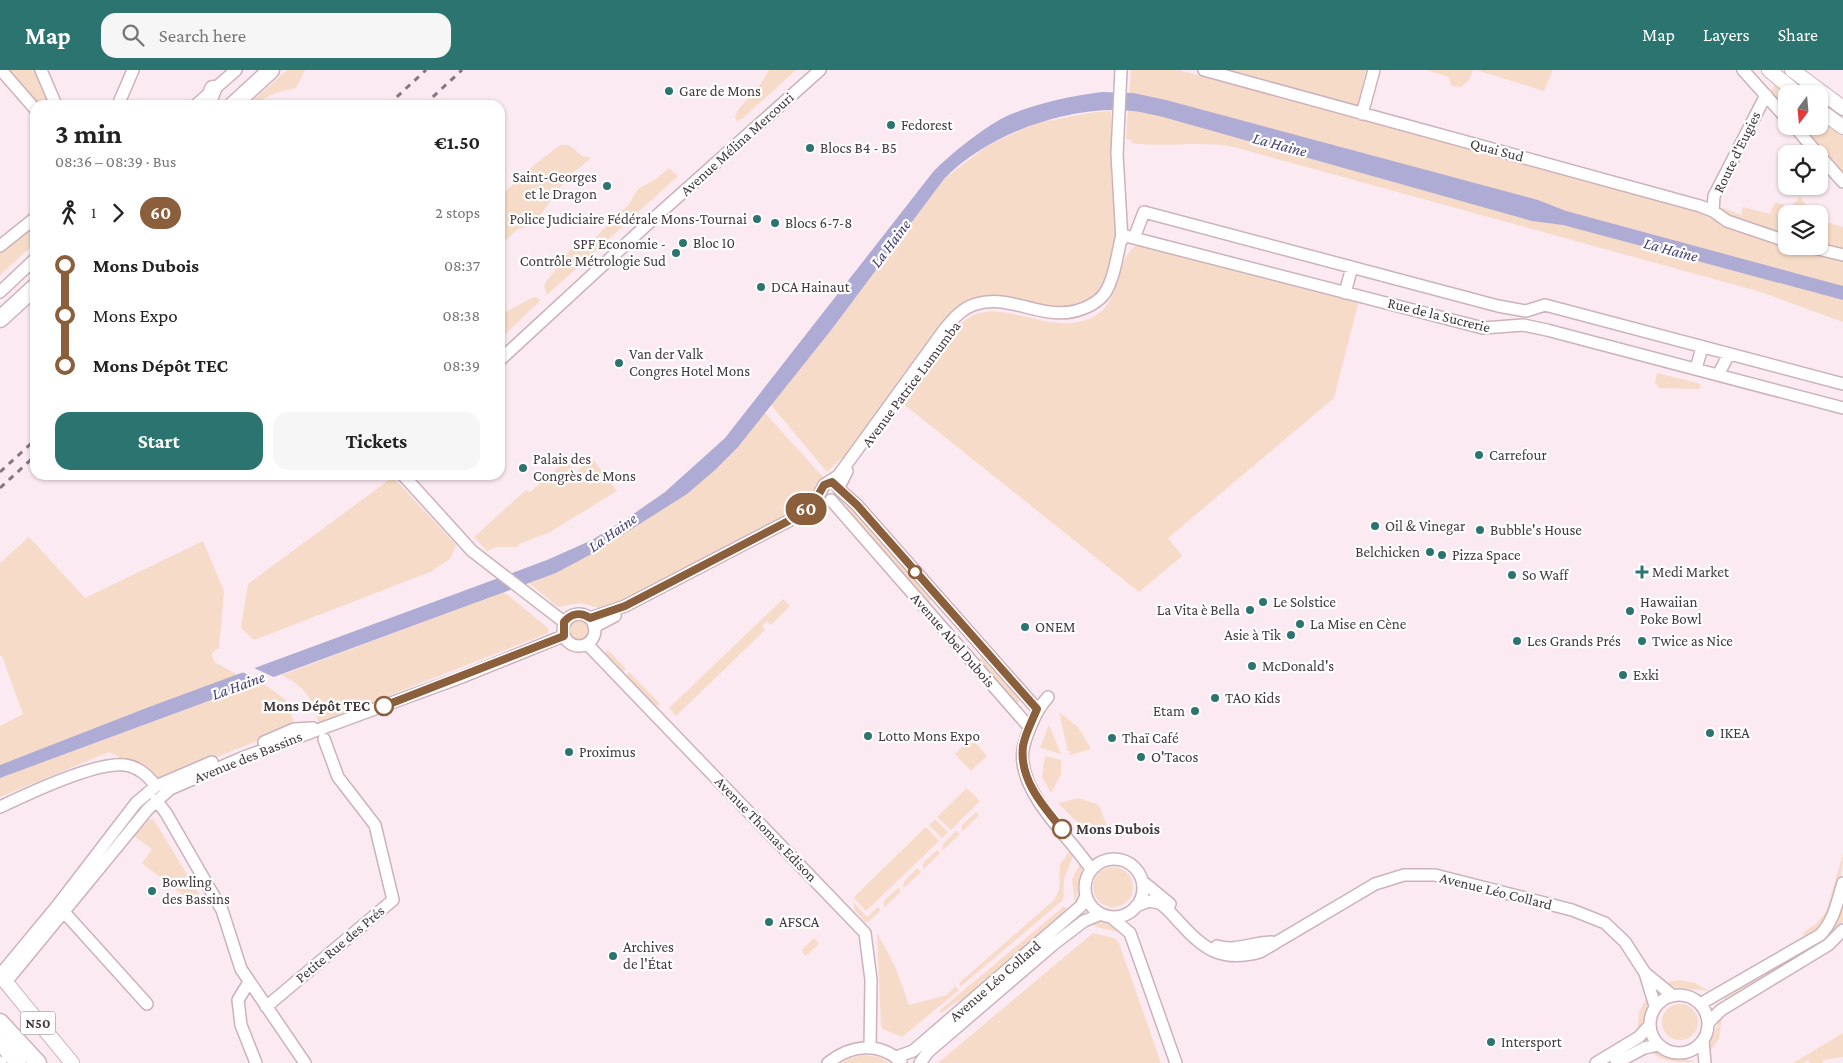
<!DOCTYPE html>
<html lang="en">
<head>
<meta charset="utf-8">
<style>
	body { margin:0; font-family:"Crimson Pro",serif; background:#f6f6f6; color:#222; height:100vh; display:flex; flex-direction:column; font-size:19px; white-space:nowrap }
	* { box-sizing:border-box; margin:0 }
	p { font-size:16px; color:#767676 }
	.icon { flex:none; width:28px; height:28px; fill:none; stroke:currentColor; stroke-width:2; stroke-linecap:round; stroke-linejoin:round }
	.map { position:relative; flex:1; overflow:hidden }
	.side { position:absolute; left:30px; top:30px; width:475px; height:380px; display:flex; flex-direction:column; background:#fff; border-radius:15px; box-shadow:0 1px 4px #0004 }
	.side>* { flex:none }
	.badge { padding:0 10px; border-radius:16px; font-size:18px; line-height:32px }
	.needle { width:32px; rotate:196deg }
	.tools { position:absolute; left:1778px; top:15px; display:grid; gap:10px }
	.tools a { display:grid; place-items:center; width:50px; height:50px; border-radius:10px; background:#fff; box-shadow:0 1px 4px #0004; font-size:25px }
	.map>.badge { position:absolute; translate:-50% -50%; box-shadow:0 0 0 2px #fff }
	.legs { display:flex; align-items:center; gap:8px; height:55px; padding:0 25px; font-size:16px }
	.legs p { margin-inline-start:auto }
	.headline { display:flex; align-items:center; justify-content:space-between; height:85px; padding:0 25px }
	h1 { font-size:28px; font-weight:700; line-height:38px }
	.action { display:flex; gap:10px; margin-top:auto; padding:10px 25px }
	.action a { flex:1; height:58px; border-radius:15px; background:#2b7470; color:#fff; font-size:20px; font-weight:700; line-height:58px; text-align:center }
	.action a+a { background:#f6f6f6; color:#222 }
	ul { padding:0 25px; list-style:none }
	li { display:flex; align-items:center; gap:18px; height:50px; font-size:19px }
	li i { display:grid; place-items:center; width:8px; height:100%; margin:0 6px; background:currentColor }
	li i::after { content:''; width:12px; height:12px; margin:-6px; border:4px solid; border-radius:50%; background:#fff }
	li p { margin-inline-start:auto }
	li:first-child i { background:linear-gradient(#0000 50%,currentColor 0) }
	li:last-child i { background:linear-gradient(currentColor 50%,#0000 0) }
	header { display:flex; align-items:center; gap:30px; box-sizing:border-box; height:70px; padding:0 25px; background:#2b7470; color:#fff }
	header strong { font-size:24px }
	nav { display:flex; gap:28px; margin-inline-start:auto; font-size:18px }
	.search { width:350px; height:45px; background:#f6f6f6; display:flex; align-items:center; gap:12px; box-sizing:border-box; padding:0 18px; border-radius:15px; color:#767676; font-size:19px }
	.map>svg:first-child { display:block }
	.green { fill:#f6dbc8 }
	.water { fill:#aeacd5 }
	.pier { fill:#fbeaf1 }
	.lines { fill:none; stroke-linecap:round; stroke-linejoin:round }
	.minor-casing { stroke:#cdb2bc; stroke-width:14 }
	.major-casing { stroke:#cdb2bc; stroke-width:16 }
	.highway-casing { stroke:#cdb2bc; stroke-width:19 }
	.minor { stroke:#fff; stroke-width:11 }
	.major { stroke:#fff; stroke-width:14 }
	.highway { stroke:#fff; stroke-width:16 }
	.rail { stroke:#84777c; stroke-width:3; stroke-dasharray:6 6; stroke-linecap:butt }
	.line-1-casing { stroke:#fff; stroke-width:11 }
	.line-1 { stroke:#8b5e3c; stroke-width:8 }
	.poi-dot { fill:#2b7470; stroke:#fff; stroke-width:2 }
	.stop-1-dot { fill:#fff; stroke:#8b5e3c; stroke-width:2.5 }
	.labels { text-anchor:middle; stroke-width:4.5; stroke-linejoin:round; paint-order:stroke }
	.shield { fill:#fff; stroke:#7b7477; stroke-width:1 }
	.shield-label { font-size:14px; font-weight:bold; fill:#43383d }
	.poi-label { font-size:15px; fill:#43383d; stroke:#fff; text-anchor:start }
	.street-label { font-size:15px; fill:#43383d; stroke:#fff }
	.stop-label { font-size:15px; font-weight:bold; fill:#43383d; stroke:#fff; text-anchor:end }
	.water-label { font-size:16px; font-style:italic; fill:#443d72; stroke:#fff }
</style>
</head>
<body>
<header>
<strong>Map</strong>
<div class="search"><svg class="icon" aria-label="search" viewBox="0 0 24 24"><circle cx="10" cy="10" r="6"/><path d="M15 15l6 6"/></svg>Search here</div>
<nav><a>Map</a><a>Layers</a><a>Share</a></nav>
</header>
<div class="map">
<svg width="1843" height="993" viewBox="0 0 1843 993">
	<rect width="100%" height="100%" fill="#fbeaf1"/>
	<!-- green -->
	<path class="green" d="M1,0h40l15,35h-21z
		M287,0h18l-9,18c-15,3 -30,7 -41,17h-7z
		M769,0h27l-53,48 -6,4 -2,-5 2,-6 23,-26z
		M1131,0h48l518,141 28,14 61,21h8l49,14v62l-82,-30 -527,-145c-34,-7 -68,1 -103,-4l1,-3 -6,-1z
		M1215,0h151l-9,38z
		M1426,0h47l-4,10 -8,7 -10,-1 -2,-9z
		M1476,0h77l-9,21z
		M1775,13l12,11 -1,17 -16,-18z
		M1111,41v64l5,60 -9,44 -9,16 -20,12 -20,2 -84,-9 -120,147 -27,25 -56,-67 61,-76 112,-150 43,-33 49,-23 59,-11z
		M1819,48l24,17v39l-43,-48h19z
		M560,75h9l13,11 9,2 -22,18 -31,42 -9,8 -11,3 -18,16v-49l34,-31z
		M669,98l9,8 -131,119 -3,-10 26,-35 23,-10 36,-36 9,-15 18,-10z
		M1800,127l14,17h-28v23l-43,-12 -23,-13v-5l21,8 2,-8 27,7 5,-12 15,5z
		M1819,147l2,1 -1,2 23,7v26l-24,-7z
		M35,155v18l-35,32v-22z
		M1139,174l220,56 -25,98 -166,140 14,18 -43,36 -238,-190c15,-19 30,-38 44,-57 6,-8 12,-18 19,-24 36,-29 86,20 131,-5 28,-15 17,-57 44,-72z
		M534,227l7,3 -41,39v-24z
		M1657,303l44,11 -2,5 -40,-1 -4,-5z
		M764,342l61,67 -40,39 -81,43 -102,48 -21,-6 -23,4 -29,-24 27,-10 159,-103 23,-23z
		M592,388l25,33 -67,41 -31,12 -1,3h-22l-9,4 -13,-14 52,-47 4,2 36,-31 10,12z
		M393,407l63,68 -6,14 -20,13 -176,68 -13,-12 7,-44z
		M851,433l81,95 -3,4 -84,-94z
		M29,467l56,61 118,-57 21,50 -5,57 -7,5 2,9 24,13 -238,90v-39l23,-12 -21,-58h-2v-93z
		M504,522l44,36v5l-229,90c-7,-26 -13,-35 -37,-48z
		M783,529l7,7 -19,19 -4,-4 -5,5 3,4 -89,86 -7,-8z
		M566 561a13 13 0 1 1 26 0a13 13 0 1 1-26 0Z
		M608,580l18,19 -3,3 -18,-19z
		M983,584l39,45 -5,4 -39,-42z
		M629,602l32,33h-6l-29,-30z
		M261,612l25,18 9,26 -134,53 -52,-27 -109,45v-19z
		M1059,642l19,15 13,22 -21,6v-4h-2z
		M1049,655l12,29 -21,-6z
		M971,668l16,18 -16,15 -16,-17z
		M1045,686l16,4v14l-10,19 -9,-16z
		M967,718l13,13 -29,29 -14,-13z
		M1079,728l20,7 7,19v11c-19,-1 -36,-20 -48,-32z
		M976,742l3,3 -17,17v-7z
		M150,749l4,1 45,74 -6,9 -51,-40 10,-14 -18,-13z
		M935,749l13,13 -6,6 -13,-13z
		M926,757l13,14 -73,70 -12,-13 1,-2z
		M956,761l4,3 -18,17 1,-7z
		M937,780l3,3 -17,17v-7z
		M1069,782l4,4 -9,23 -1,21 -103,87 -1,-4 95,-83 5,-10 1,-26z
		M1843,784c0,25 -13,75 -39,83l-1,-4 14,-10 9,-11z
		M1081,791l1,10 -7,32 -3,-24z
		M1093 817a20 20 0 1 1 40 0a20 20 0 1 1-40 0Z
		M917,798l4,4 -18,17 1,-7z
		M898,818l3,3 -17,17v-7z
		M853,832l14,15 11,-10 3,3 -13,12h-3l-10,-12z
		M1843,835v16l-16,18 -102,63 -1,-3 100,-62 12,-13z
		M1063,837l8,2 -103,89 -12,4 -15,11 -2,-2z
		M1104,851l8,3 10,9 -25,-6 -7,-5z
		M877,863l18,33 14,39 38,-10 8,-9 4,4 -57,47 -19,-8 -2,-3z
		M1093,863l21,5 5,5 42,120h-223z
		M814,868l5,6 -14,12 -3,-6z
		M1679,910l16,3 14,8 -34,-4 -9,-4z
		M1649,924c2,12 -2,25 -11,35l1,-17z
		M1662 952a18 18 0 1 1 36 0a18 18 0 1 1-36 0Z
		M1722,945l-3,24 -11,15v-8z
		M1843,963v24l-20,3v3h-13l-2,-3 -5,3h-10z
		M1649,980h8l38,12c-16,1 -34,0 -46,-12z
		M864,985l15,2 10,6h-48l9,-5z"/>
	<!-- water -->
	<path class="water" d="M1102,22l31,1 33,7 372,100 28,11 277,75v14l-280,-75 -31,-4 -369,-104c-10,-2 -20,-5 -30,-6 -63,-7 -146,23 -189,68l-112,150 -94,118 -23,23 -28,24 -90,57 -41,22 -556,205v-13l149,-58 398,-147 45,-20 37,-23 36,-25 60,-54 208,-266c16,-17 55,-48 76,-57 29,-12 62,-19 93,-23z"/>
	<!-- pier -->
	<path class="pier" d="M252,597l26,12 -12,4 -26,-12z"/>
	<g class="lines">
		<!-- minor casing -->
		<g class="minor-casing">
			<path id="minor" d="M1,0l34,39
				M41,0l15,35
				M1121,0l-4,84 5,86
				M1204,0l496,136 13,5 14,10 59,20
				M1743,0l43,48
				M118,35l15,-35
				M196,35l40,-35
				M1362,44l12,-44
				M1794,56l24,28
				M1819,85l24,27
				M1713,141l1,-15 52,-101
				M1122,165l361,93 40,-3 24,5 296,78
				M1134,168l10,-26 354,94 28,5 19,-6 298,79
				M0,176l35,-28
				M1806,176l37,9
				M0,222l35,-33
				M1345,223l7,-26
				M500,290l153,-141 167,-149
				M1696,299l6,-22
				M1718,305l11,-21
				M403,405l69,76 92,71
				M835,413l5,7 17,15 180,204
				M839,417l8,-16
				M831,430l199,228
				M563 560a16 16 0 1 1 32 0a16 16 0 1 1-32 0Z
				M590,548l35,-12 173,-90 19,-17 7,-14 14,-9 106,-146c9,-11 18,-22 32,-26 39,-12 72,24 115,1 5,-3 10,-6 14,-12 10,-16 12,-39 17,-58
				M594,557l21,-11
				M587,574l278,289 6,47 -1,67
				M1048,627c-10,11 -13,19 -19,33 -4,11 -8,21 -6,33 4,37 48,76 68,106
				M264,672l30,-13 19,-1
				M156,730l10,13 56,97 19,59 64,94
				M0,737c27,-13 97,-46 125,-42 14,2 23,11 31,21
				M1085 818a29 29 0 1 1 58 0a29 29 0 1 1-58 0Z
				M1142,811l28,23
				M1136,836l13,-5 10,2c9,5 15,14 22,21 24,27 43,38 79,28l115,-68 29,-9h31l137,35 33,13 20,19 20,31 10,33
				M64,842l83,92
				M1111,847l19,16 46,130
				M1217,876c19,6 36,-4 55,-4
				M1645,903l27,22
				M0,905l57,-69 79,-103 20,-17 56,-24
				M6,912l142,-173 22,-20 74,-32 218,-80 101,-41
				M249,912l-11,18 3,25 15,38
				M1650 954a29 29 0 1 1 58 0a29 29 0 1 1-58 0Z
				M1700,934l120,-69c14,-14 17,-33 23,-52
				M266,937l127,-107 -18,-75 -37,-48 -14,-38
				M1708,953l13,-13 107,-65 15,-15
				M1703,971l2,22
				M896,987l17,-6 168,-145 5,-10
				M0,992l1,1
				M828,993c22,-18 51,-22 73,-1
				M920,993l8,-11 127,-109 29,-22 17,-7
				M1596,993l43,-26 10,-11
				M1616,993l28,-15 14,-3"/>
		</g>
		<!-- major casing -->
		<g class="major-casing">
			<path id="major" d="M1769,0l29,24
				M1792,0l51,38
				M1819,40l24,17
				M0,905l72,88"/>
		</g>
		<!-- highway casing -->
		<g class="highway-casing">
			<path id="highway" d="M207,35l6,-16
				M233,35l38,-35
				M0,249l35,-32
				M0,952l38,41
				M0,971l18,22"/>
		</g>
		<!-- minor -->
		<use href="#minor" class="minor"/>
		<!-- major -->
		<use href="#major" class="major"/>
		<!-- highway -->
		<use href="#highway" class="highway"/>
		<!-- rail -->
		<path class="rail" d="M388,35l38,-35
			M424,35l38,-35
			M0,402l35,-32
			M0,418l35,-32"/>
	</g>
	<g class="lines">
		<!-- line-1 casing -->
		<g class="line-1-casing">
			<path id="line-1" d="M384,636l180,-70v-14c7,-9 17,-10 26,-4l35,-12 173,-90 18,-17 8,-14 8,-3 25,23 180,204c-5,12 -12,25 -14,37 -4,33 19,59 39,83"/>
		</g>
		<!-- line-1 -->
		<use href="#line-1" class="line-1"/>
	</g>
	<!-- markers -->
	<g class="poi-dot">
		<circle cx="669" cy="21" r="5"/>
		<circle cx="891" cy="55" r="5"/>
		<circle cx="810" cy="78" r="5"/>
		<circle cx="607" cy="116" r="5"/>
		<circle cx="757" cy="149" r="5"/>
		<circle cx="775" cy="153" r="5"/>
		<circle cx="683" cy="173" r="5"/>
		<circle cx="676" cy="183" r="5"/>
		<circle cx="761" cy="217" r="5"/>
		<circle cx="619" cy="293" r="5"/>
		<circle cx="1479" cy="385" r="5"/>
		<circle cx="523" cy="398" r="5"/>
		<circle cx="1375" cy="456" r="5"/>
		<circle cx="1480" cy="460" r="5"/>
		<circle cx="1430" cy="482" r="5"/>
		<circle cx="1442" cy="485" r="5"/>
		<path d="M1639.5 494.5h5v5h5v5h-5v5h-5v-5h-5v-5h5z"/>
		<circle cx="1512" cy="505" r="5"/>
		<circle cx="1263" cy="532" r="5"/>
		<circle cx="1250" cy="540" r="5"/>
		<circle cx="1630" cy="541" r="5"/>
		<circle cx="1300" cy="554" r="5"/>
		<circle cx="1025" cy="557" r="5"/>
		<circle cx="1291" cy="565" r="5"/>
		<circle cx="1517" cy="571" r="5"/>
		<circle cx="1642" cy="571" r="5"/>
		<circle cx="1252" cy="596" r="5"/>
		<circle cx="1623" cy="605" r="5"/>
		<circle cx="1215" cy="628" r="5"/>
		<circle cx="1195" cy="641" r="5"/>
		<circle cx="1710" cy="663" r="5"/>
		<circle cx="868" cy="666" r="5"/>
		<circle cx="1112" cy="668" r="5"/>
		<circle cx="569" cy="682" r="5"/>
		<circle cx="1141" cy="687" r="5"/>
		<circle cx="152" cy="821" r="5"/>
		<circle cx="769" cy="852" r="5"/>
		<circle cx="613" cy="886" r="5"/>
		<circle cx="1491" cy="972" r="5"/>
	</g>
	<g class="stop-1-dot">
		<circle cx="915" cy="502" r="6"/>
		<circle cx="384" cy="636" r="9"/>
		<circle cx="1062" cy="759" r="9"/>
	</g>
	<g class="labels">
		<!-- shield labels -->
		<rect class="shield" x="20.5" y="941.5" width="35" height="23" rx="4"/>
		<g class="shield-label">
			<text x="38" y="958">N50</text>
		</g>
		<!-- poi labels -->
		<g class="poi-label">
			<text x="679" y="26">Gare de Mons</text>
			<text x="901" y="60">Fedorest</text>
			<text x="820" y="83">Blocs B4 - B5</text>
			<text x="597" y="112" text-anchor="end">Saint-Georges<tspan x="597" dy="17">et le Dragon</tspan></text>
			<text x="747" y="154" text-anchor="end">Police Judiciaire Fédérale Mons-Tournai</text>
			<text x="785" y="158">Blocs 6-7-8</text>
			<text x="693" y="178">Bloc 10</text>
			<text x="666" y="179" text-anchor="end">SPF Economie -<tspan x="666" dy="17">Contrôle Métrologie Sud</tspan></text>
			<text x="771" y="222">DCA Hainaut</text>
			<text x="629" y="289">Van der Valk<tspan x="629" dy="17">Congres Hotel Mons</tspan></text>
			<text x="1489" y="390">Carrefour</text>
			<text x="533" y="394">Palais des<tspan x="533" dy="17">Congrès de Mons</tspan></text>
			<text x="1385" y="461">Oil &amp; Vinegar</text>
			<text x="1490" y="465">Bubble's House</text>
			<text x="1420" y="487" text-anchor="end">Belchicken</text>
			<text x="1452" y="490">Pizza Space</text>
			<text x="1652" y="507">Medi Market</text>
			<text x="1522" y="510">So Waff</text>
			<text x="1273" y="537">Le Solstice</text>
			<text x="1640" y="537">Hawaiian<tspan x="1640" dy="17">Poke Bowl</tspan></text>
			<text x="1240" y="545" text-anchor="end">La Vita è Bella</text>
			<text x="1310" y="559">La Mise en Cène</text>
			<text x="1035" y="562">ONEM</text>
			<text x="1281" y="570" text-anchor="end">Asie à Tik</text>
			<text x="1527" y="576">Les Grands Prés</text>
			<text x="1652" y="576">Twice as Nice</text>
			<text x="1262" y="601">McDonald's</text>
			<text x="1633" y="610">Exki</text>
			<text x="1225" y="633">TAO Kids</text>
			<text x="1185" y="646" text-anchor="end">Etam</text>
			<text x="1720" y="668">IKEA</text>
			<text x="878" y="671">Lotto Mons Expo</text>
			<text x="1122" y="673">Thaï Café</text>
			<text x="579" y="687">Proximus</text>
			<text x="1151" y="692">O'Tacos</text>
			<text x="162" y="817">Bowling<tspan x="162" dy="17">des Bassins</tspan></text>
			<text x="779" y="857">AFSCA</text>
			<text x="623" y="882">Archives<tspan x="623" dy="17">de l'État</tspan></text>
			<text x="1501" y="977">Intersport</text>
		</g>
		<!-- street labels -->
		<g class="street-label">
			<text transform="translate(737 74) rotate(-42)" y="5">Avenue Mélina Mercouri</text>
			<text transform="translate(1497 80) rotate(15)" y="5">Quai Sud</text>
			<text transform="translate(1737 82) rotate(-64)" y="5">Route d'Eugies</text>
			<text transform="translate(1439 245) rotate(14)" y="5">Rue de la Sucrerie</text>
			<text transform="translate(911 314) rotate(-53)" y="5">Avenue Patrice Lumumba</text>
			<text transform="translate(953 570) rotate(49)" y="5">Avenue Abel Dubois</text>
			<text transform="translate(248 687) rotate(-22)" y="5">Avenue des Bassins</text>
			<text transform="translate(766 759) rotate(46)" y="5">Avenue Thomas Edison</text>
			<text transform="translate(1496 821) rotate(14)" y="5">Avenue Léo Collard</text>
			<text transform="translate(340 874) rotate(-40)" y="5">Petite Rue des Prés</text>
			<text transform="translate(995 911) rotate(-41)" y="5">Avenue Léo Collard</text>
		</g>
		<!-- stop labels -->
		<g class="stop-label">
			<text x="370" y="641">Mons Dépôt TEC</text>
			<text x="1076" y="764" text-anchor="start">Mons Dubois</text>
		</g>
		<!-- water labels -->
		<g class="water-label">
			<text transform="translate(1280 74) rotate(15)" y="6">La Haine</text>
			<text transform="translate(890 173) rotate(-53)" y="6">La Haine</text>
			<text transform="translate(1671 179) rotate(15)" y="6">La Haine</text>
			<text transform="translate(612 462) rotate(-35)" y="6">La Haine</text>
			<text transform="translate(238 615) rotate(-20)" y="6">La Haine</text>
		</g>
	</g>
</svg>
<div class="tools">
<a><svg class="needle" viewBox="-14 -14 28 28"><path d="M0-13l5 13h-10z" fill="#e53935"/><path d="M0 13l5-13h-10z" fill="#767676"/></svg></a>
<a><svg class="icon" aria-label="locate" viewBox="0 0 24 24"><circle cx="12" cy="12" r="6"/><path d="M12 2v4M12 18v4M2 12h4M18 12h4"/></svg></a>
<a><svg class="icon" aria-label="layers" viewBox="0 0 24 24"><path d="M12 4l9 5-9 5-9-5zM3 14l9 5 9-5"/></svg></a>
</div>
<b class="badge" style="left:806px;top:439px;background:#8b5e3c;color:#fff">60</b>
<section class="side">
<div class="headline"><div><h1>3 min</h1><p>08:36 – 08:39 · Bus</p></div><b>€1.50</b></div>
<div class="legs"><svg class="icon" aria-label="walk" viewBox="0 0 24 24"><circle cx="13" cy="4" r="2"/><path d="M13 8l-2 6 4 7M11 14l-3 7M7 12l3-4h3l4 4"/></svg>1<svg class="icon" aria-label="forward" viewBox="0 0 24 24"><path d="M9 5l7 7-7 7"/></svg><b class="badge" style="background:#8b5e3c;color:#fff">60</b><p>2 stops</p></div>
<ul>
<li><i style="color:#8b5e3c"></i><b>Mons Dubois</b><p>08:37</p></li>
<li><i style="color:#8b5e3c"></i><span>Mons Expo</span><p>08:38</p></li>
<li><i style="color:#8b5e3c"></i><b>Mons Dépôt TEC</b><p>08:39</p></li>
</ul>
<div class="action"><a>Start</a><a>Tickets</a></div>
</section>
</div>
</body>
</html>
